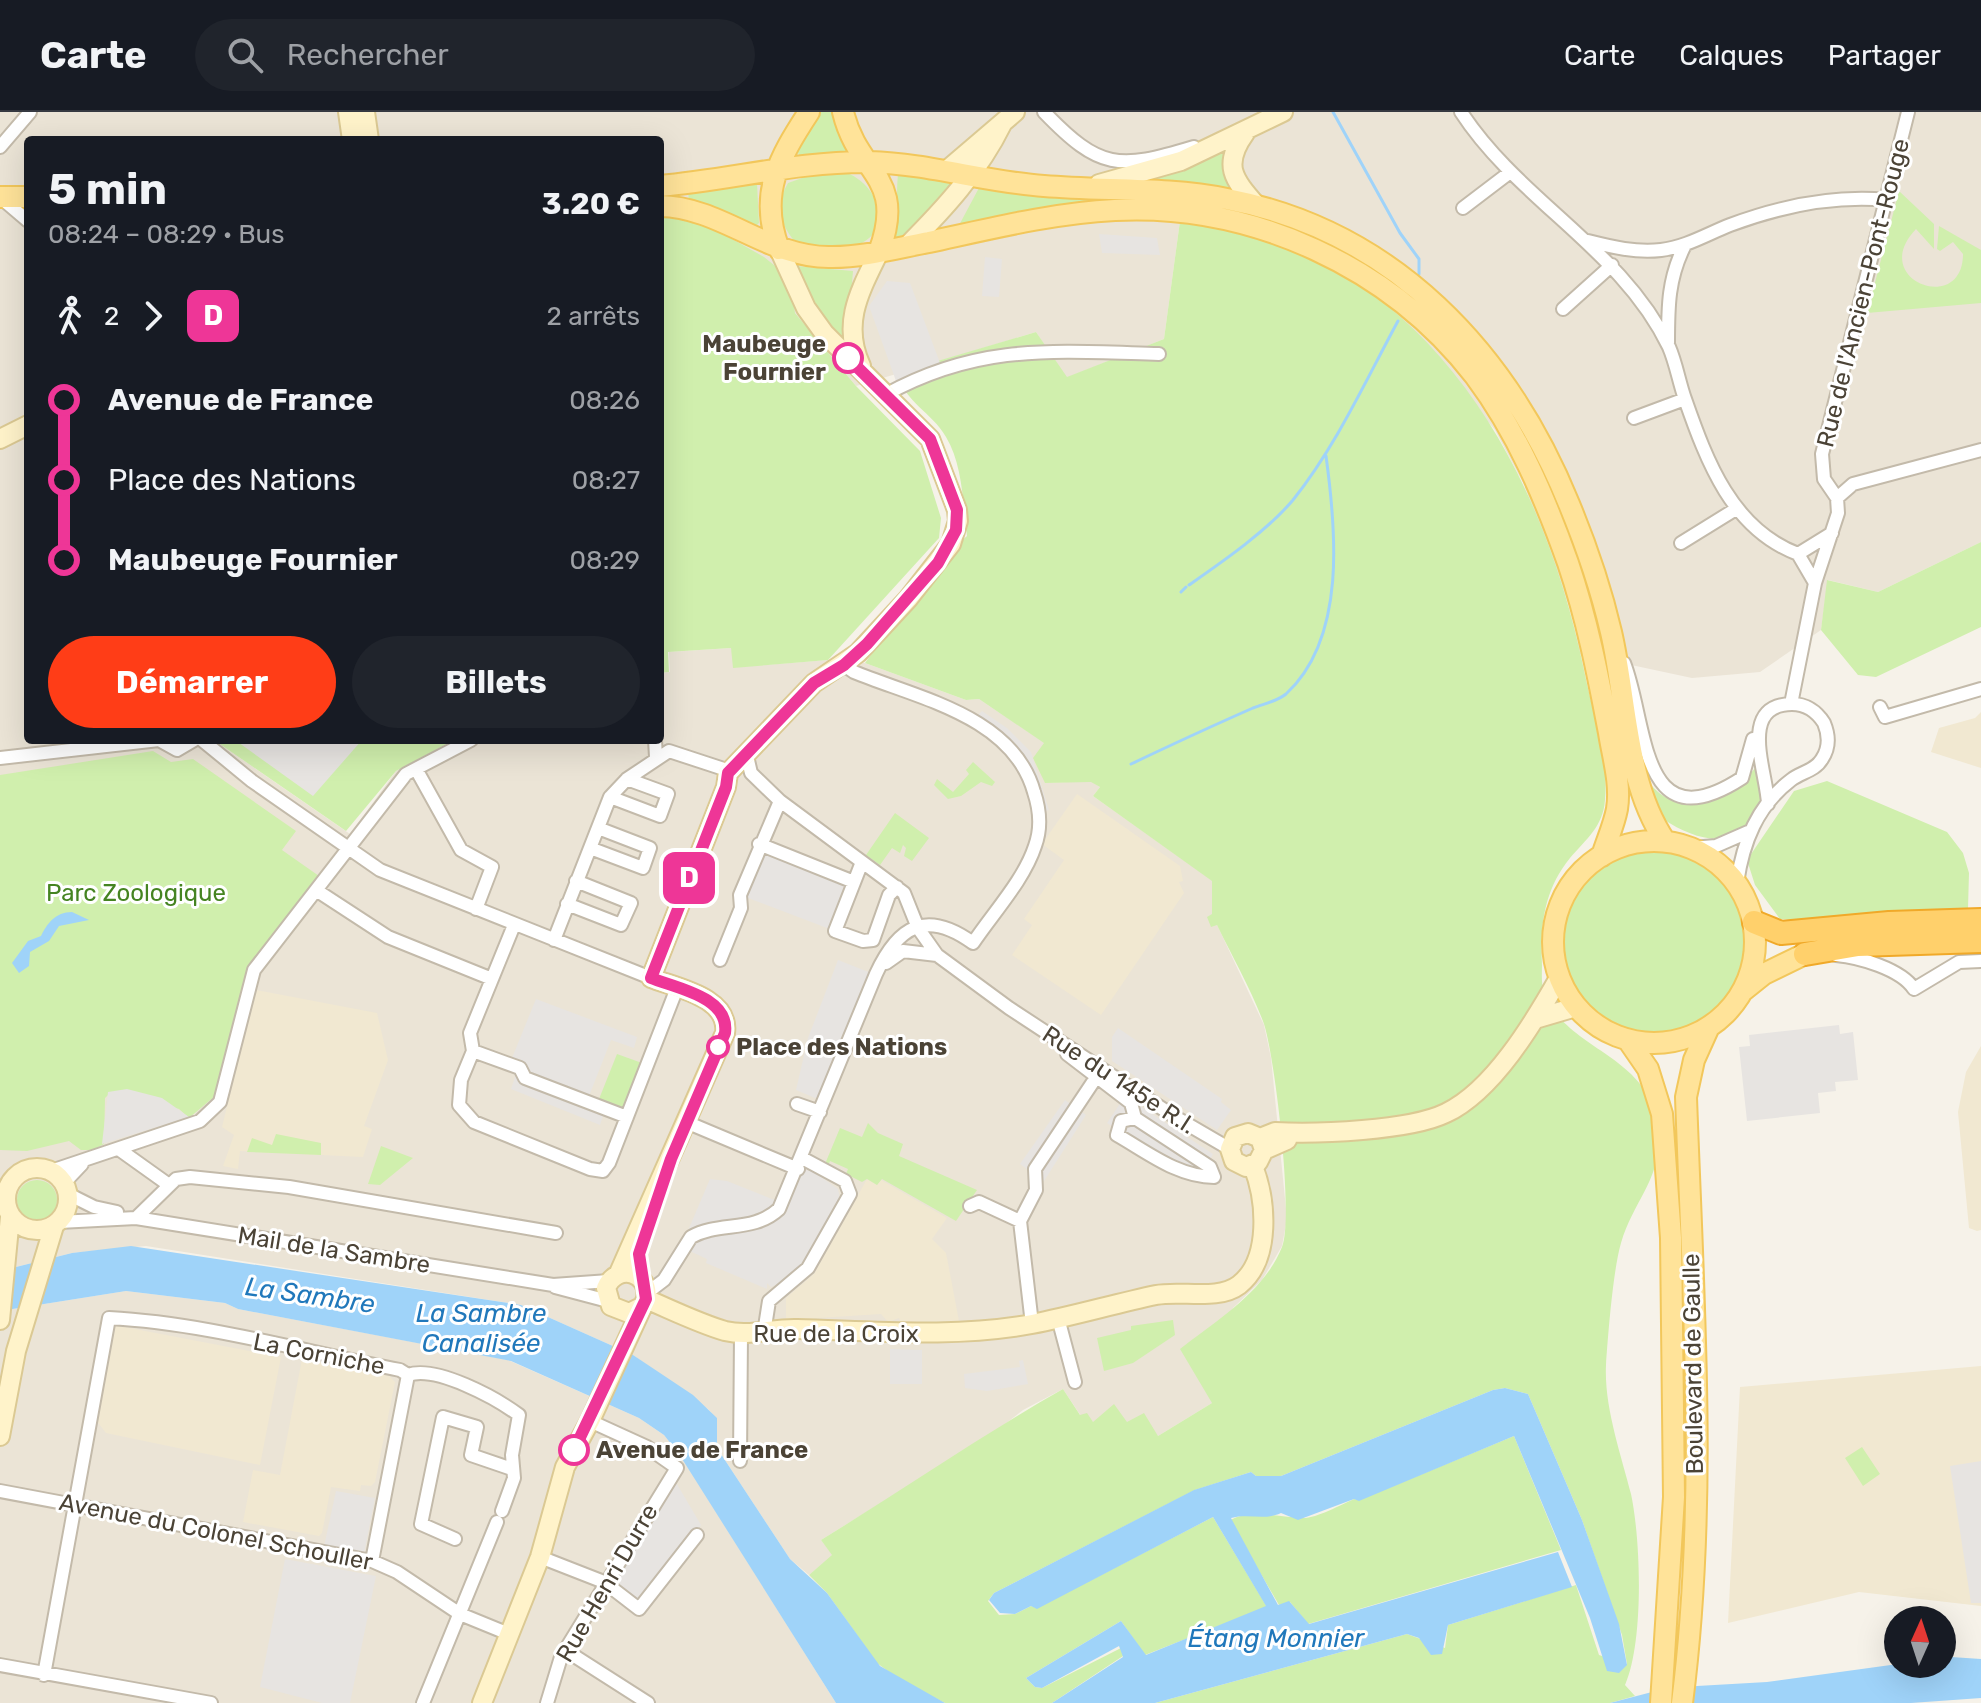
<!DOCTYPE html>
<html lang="fr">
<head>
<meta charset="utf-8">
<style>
	body { margin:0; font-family:Rubik,sans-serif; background:#20242c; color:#f1f3f6; height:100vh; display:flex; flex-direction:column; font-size:30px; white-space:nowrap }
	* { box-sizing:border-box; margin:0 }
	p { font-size:26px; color:#9ea1a6 }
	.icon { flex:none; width:44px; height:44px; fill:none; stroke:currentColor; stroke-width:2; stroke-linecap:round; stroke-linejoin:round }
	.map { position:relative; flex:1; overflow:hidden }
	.drawer { position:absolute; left:24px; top:24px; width:640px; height:608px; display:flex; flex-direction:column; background:#171b24; border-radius:8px; box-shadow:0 8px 32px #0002 }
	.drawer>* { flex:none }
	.badge { padding:0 16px; border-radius:12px; font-size:28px; line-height:52px }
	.needle { width:52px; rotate:3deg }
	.buttons { position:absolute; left:1884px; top:1494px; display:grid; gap:16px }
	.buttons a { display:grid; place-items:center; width:72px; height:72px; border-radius:50%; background:#171b24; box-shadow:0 8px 32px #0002; font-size:40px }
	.map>.badge { position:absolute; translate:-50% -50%; box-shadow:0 0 0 4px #fff }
	.legs { display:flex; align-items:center; gap:12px; height:88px; padding:0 24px; font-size:26px }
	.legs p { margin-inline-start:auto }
	.head { display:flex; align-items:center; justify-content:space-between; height:136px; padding:0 24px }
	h1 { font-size:44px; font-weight:700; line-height:60px }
	.button { display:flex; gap:16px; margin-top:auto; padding:16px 24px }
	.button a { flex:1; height:92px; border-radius:48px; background:#ff3d17; color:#fff; font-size:32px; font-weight:700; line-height:92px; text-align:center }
	.button a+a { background:#20242c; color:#f1f3f6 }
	ul { padding:0 24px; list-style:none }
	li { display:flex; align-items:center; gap:28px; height:80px; font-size:30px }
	li i { display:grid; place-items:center; width:12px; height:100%; margin:0 10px; background:currentColor }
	li i::after { content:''; width:20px; height:20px; margin:-10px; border:6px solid; border-radius:50%; background:#171b24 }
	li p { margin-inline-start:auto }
	li:first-child i { background:linear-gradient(#0000 50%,currentColor 0) }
	li:last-child i { background:linear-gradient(currentColor 50%,#0000 0) }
	header { display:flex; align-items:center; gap:48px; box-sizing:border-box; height:112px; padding:0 40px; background:#171b24; border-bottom:2px solid #363941 }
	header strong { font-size:38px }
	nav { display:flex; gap:44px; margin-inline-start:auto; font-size:28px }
	.search { width:560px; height:72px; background:#20242c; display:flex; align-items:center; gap:20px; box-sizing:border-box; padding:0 28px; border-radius:44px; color:#9ea1a6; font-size:30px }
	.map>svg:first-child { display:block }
	.residential { fill:#ebe4d6 }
	.education { fill:#f1e8d1 }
	.green { fill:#d0efad }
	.parking { fill:#e7e4e1 }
	.water { fill:#9fd3f9 }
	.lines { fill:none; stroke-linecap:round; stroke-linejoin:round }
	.stream { stroke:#9fd3f9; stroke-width:3 }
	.street-casing { stroke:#c3baaa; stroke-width:16 }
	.secondary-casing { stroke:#dbc993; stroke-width:22 }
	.primary-casing { stroke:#f2c75b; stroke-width:24 }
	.highway-casing { stroke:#f0a929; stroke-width:26 }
	.street { stroke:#fff; stroke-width:12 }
	.secondary { stroke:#fff3ca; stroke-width:18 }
	.primary { stroke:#ffe399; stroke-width:20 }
	.highway { stroke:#ffd06b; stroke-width:22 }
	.line-1-casing { stroke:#fff; stroke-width:18 }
	.line-1 { stroke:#ee3697; stroke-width:12 }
	.stop-1-dot { fill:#fff; stroke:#ee3697; stroke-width:4 }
	.labels { text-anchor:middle; stroke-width:6; stroke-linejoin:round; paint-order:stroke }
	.street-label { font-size:24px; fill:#4b4336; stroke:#fff }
	.stop-label { font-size:24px; font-weight:bold; fill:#4b4336; stroke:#fff; text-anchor:start }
	.park-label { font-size:24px; fill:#458421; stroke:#fff }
	.water-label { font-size:26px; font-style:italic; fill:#2078bb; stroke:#fff }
</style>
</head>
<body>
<header>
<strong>Carte</strong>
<div class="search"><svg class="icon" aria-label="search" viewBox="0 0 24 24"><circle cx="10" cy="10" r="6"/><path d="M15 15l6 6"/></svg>Rechercher</div>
<nav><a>Carte</a><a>Calques</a><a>Partager</a></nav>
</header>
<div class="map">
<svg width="1981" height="1591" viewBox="0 0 1981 1591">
	<rect width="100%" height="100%" fill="#f6f2e9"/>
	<!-- residential -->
	<path class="residential" d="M0,0h1981v430l-103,50 -50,-12 -7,50 -61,42 -68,6 -112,-24 -6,-33 -26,-77 -25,-61 -28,-53 -95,-113 -37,-31 -183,-65 -16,118 -98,39 -30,-46 -180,54 -61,-73 -100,-95h-35v-78h-632v600h186l136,94 46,-63 58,-31h206v-67l10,-1 -1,-20 62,-4 7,19 90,-7 37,3 101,37 13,-1 66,44v40l46,-2 9,6 -7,9 120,85 -1,33 52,111 7,33 16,161 -5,27 -20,34 -29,28 -21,95 -54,33 -31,-14h-34l-12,-6 -18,-27 -40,21 -32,25 -170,105 12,15 -24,20 -19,-16 -73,-111v-29l-9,-10 -75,-54 -112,-50 -375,-59 -74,7 -72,18z
		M126,1179l99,12 13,6 270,51 131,58 25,17 15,18 157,250h-836v-392z"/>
	<!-- education -->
	<path class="education" d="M1981,600v56l-50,-16 8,-24 36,-10z
		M1077,682l103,72 3,15 -4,1 5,11 -83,122 -89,-60 20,-30 -8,-6 40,-59 -22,-16z
		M256,878l121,23 11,47 -24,66 8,3 -9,28 -123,-6 -2,18 -15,-3 11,-31 -12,-8z
		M1981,934v184l-4,1 -8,-3 -11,-116 8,-40z
		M867,1067l10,6 4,-5 66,38 -15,21 14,14 13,68 -46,4 -12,-2 -2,-5 -11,4 -7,-8 -95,6v-22l28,-24z
		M114,1213l167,32 -21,108 -154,-32 -10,-13z
		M302,1247l87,17 6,6 -20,100 -4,4 -10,-1 -1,6 -29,-4 -9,46 -3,3 -76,-14 10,-52 27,5z
		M1981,1254v240l-122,-14 -131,31 12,-236z"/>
	<!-- green -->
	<path class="green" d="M819,0h16l16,41 -52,2 -4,-8z
		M1224,37l3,31 10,15 -110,-10z
		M844,60c30,9 52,52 18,71 -21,12 -46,4 -67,-1 -16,-20 -20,-36 -7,-59l17,-6z
		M898,62l58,8 -42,47 -19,10c3,-23 1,-45 3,-65z
		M757,71l2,40 -5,5 -65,-26 -1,-11z
		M980,74l75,11 148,5 69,18 53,22 -3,7 -158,-42 -207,22z
		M1899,79l35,33v25l-18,-20c-49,51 47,87 47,25l-10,-12 -13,9 -3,-2 2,-23 42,24v53l-114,10z
		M660,106h35l69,39 26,21 5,35 61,73 64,65 21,67 -2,20 -111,122 -95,8 -2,-20 -63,4 1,20 -9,1z
		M1180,109c46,7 94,16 135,37 156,81 235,248 269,412 8,41 25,88 21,130 -2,27 -19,39 -35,58 -26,32 -30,67 -28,107 0,8 -1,19 2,26 18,55 94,62 110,120 17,61 -18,82 -33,132 -8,27 -13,93 -15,122 -2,42 15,89 25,129 10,47 13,148 -6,191l10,11 -25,7h-455l252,-69 38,14 3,-23 128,-40 23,70 28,9 -5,-29 -40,-115 -54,-126 -23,-6 -12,2 -212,86h-25l-5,-4 -56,18 -201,103 -6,8 11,14 16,-1 16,-8 6,2 176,-91 54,90 -122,48 -24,-34 -95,57 9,9 7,1 79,-40 2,8 -71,47h-107l-44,-22 -24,-18 -50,-70 -18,-18 23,-20 -11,-15c80,-49 161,-105 242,-151l17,26 7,-2 6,9 21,-18 13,18 17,-9 14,23 54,-33 -32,-54c36,-28 84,-57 102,-102 12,-30 -7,-189 -18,-223 -12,-33 -31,-66 -47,-99l-6,2 -4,-10 5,-3v-33l-119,-85 7,-9 -9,-5 -46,1 -12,-25 11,-15 -65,-44 -13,1 -101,-37 78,-106 24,-21c-4,-31 -4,-71 -21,-99 -15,-26 -40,-33 -49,-64l139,-41 31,45 97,-38z
		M796,154l57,5 -6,73 -30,-26z
		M1981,430v85l-105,50 -18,-2 -37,-45 6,-50 51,12z
		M214,628h240l-58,31 -50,60z
		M153,639l18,11 22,-3 103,72 -14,19 37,26 -71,95 -33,125 -26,22 -10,-9 -68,-17 -6,6 -1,46 -11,6h-12l-12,-9 -42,10 -27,-1v-375z
		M973,650l22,20 -3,4 -11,-4 -20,14 -13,3 -14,-14 3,-6 16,13 16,-18 -3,-4z
		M1755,656l8,26c-15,58 -59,52 -100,25l-16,-40c26,42 82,22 108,-11z
		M1827,669l120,51 16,21 6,20 -1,35 -162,13 -26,-2 -25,-34 -8,-25 47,-69z
		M895,701l34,25 -17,23 -8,-5 2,-8 -3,-3 -3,8 -8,-5 -12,17 -14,-10z
		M1563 830a91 91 0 1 1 182 0a91 91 0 1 1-182 0Z
		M617,942l25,9 -19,46 -24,-10z
		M868,1011l10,10 25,11 -4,12 78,34 -21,31 -74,-42 -5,6 -10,-6 -5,3 -16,-8 2,-5 -18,-8 -2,5 -3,-2 15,-36 22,9z
		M276,1022l45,9v12l-74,-3 5,-14 20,7z
		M381,1034l32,12 -33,27 -12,-1z
		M17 1088a20 20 0 1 1 40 0a20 20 0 1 1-40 0Z
		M1173,1208l2,15 -42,28 -29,8 -7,-33 34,-8v-4z
		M1514,1324l47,114 -253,74 -18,-22 -11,3 -49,-84c12,-12 54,-4 71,-3 15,1 39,-13 53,-19l5,1z
		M1862,1335l18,27 -17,12 -18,-28z"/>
	<!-- parking -->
	<path class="parking" d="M1099,122l58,4 3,17 -58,-2z
		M985,145l17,2 -3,38 -17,-1z
		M887,169l23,2 30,80 -44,18 -27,-75z
		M982,599l25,17 24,24 18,58 -9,2 -11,-40 -54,-54z
		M235,628h127l-49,56z
		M758,735l95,39 -18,45 -95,-36z
		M838,848l33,13 -45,119 -11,6 -19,-8 12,-52z
		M536,887l101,38 -3,11 -23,-8 -22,56 14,20 -3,9 -89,-36 5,-15 -4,-16z
		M1839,913l1,9 13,-2 5,48 -23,2 1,9 -18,2 2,20 -73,8 -8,-74 11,-1 -1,-11z
		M1118,916l104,71 -1,3 10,8 -14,20 -105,-69v-24z
		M127,977l35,9 27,19 -87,27 6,-52z
		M1125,984l88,58 -14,27 -92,-58z
		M1065,988l21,15 -42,66 -24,-17z
		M798,1057l14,2 12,8 14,10 2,10 -37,66 -21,17 -11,5 -4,-4v6l-61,-26 1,-4 -26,-12 29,-68 17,2 55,22z
		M890,1237l32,1v34h-32z
		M1023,1248l5,24 -41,7 -22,-3 -1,-14 56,-7 -1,-6z
		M1981,1349v142h-10l-21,-137z
		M671,1362l30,51 -62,84 -35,-27z
		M336,1379l39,7 -12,61 -40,-8z
		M285,1447l91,17 -26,127h-28l-62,-16z"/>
	<!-- water -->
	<path class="water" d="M72,800l17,8 -30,6 -10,15 -19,11 -1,14 -10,7 -7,-10 16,-22 13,-5c6,-12 14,-24 31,-24z
		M131,1134l390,59 112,50 60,40 24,23v30l73,111 37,34 53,73 65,37h-109l-157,-249 -15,-19 -25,-17 -128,-57 -273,-52 -13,-6 -99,-12 -126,20v-40l72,-18z
		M1505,1276l23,6 54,126 37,104 8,41 -8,8 -12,-2 -17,-53 -76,-182 -155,65 -5,-2 -56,21 -17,-7c-17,8 -32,0 -50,5l47,87 11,-4 20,23 249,-72 14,35 -124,38 -6,29 -11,1 -12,-17 -12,-4 -252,69h-103l71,-46 -4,-11 -77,42 -7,-1 -9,-9 95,-57 25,34 120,-49 -53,-89 -176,92 -6,-3 -16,8 -15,-1 -11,-13 5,-7 200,-103 57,-18 5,4h25l212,-86z
		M1951,1545l30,2v39l-70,5h-301l42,-11 45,-6 70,-4 131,-18h44v-6z"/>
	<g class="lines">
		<!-- stream -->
		<path class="stream" d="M1333,0l67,121 19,26v15
			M1189,473c33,-23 78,-54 104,-85 43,-54 72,-118 105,-179
			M1181,480l5,-5
			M1131,652c40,-19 81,-38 122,-56 10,-4 25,-7 33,-14 61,-56 50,-165 40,-238"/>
		<!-- street casing -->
		<g class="street-casing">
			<path id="street" d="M1044,0c56,58 74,58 150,35
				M1461,0c58,89 161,137 208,235 7,16 10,35 16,52 22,63 47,130 113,155
				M0,35l30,-35
				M0,85l28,24
				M1463,96l46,-35
				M1588,129c24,6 48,12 73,9 25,-3 46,-16 69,-25 51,-19 102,-30 157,-25
				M1563,197l49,-44
				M1668,231c0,-36 0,-65 17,-98
				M885,283c94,-52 170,-44 274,-41
				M1634,306l51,-19
				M1837,386l16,-14 128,-34
				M1681,431l55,-34
				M1815,471l-17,-29 34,-21
				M1624,551c24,61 15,182 118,115l11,-39
				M1791,592l24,-121 23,-70 -1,-15 -13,-19 -2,-25 86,-342
				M1880,595l5,10 96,-28
				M159,628l18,10 17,-10
				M202,628l50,41 128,89 271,108
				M655,628l1,17
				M747,644l4,17 29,28 124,92 14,35 19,27 72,53 166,109 55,32
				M0,646l159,-18
				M416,657l45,81 31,17 -16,42
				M610,685l50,19 8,-22 -41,-15
				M759,732l95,38
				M590,736l53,20 7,-20 -52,-20
				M1692,736l24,-2 32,-14
				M862,750l-27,69 28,10 10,-1 16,-45 8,-8
				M1737,771c6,-41 20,-77 54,-103 10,-8 24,-9 31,-21 8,-12 7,-24 2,-36 -7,-11 -18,-19 -32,-19 -55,1 -25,68 -24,100
				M316,778l72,47 104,42
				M567,792l54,21 10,-22 -55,-22
				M514,813l-44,108 3,18 -12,29 -2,25 15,17 116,47 13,2 6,-8 68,-175
				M554,828l56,-143 17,-18 42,-28 61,20
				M1836,843c23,2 65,14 78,34l45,-27 22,-1
				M720,848l21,-52 -1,-13 40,-94
				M886,851l17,-12 34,4
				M473,939l47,17 5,10 102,39
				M1067,942l64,49 4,15 75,49 4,10c-36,0 -67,-25 -97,-42l4,-14 14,-3
				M797,992l23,8
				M686,1010l112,47
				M120,1038l49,35
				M51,1059l149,-50 20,-19 34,-132 152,-196 65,-34
				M64,1071l18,-19
				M68,1082l26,13 23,5
				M970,1094l9,-4 41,19
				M136,1106l40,-39 14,-2 99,10 267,46
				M1020,1109l16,-31 -1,-21 60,-90
				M1020,1109l12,103
				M59,1110l77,-4 417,67 56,-4
				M555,1175l53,14
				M647,1181l17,-13 27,-43c28,-16 62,-4 88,-28l97,-235c22,-48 50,-65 97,-31 20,-30 51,-63 62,-97 7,-19 5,-36 -1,-54 -21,-76 -117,-94 -180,-120l-10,-7
				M1058,1206l17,64
				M764,1221l5,-32 39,-33 42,-74 -5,-13 -43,-23
				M740,1349l1,-127
				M0,1379l372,70 25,11 63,42 49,20
				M455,1427l-34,-15 22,-107 34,10 -6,28 41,14
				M540,1445l64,25 35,27 58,-74
				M372,1449l36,-186
				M565,1538l83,53
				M0,1553l211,38
				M44,1563l65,-357c97,5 196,34 291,52l8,5c28,-10 88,23 111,40l-7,40 2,23 -12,33
				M423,1591l74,-181
				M547,1591l14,-46 116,-189 -30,-21 -57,-26"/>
		</g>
		<!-- secondary casing -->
		<g class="secondary-casing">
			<path id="secondary" d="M348,0l4,28
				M365,0l4,28
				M1245,21c-23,32 -12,46 12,73
				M947,58l68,-58
				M1099,72l82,-23 102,-49
				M907,134c37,-37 72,-75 95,-122
				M861,254c-20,-43 -1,-75 18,-114
				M0,327l28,-14
				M1535,907l41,-12
				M1260,1026l15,-6c42,2 134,-1 171,-19 47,-22 88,-91 113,-135
				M1264,1038l-4,-12 -12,-5 -13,4 -5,12 4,12 12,6 12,-5 6,-12 23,-10
				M6 1087a31 31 0 1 1 62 0a31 31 0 1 1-62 0Z
				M619,1161l106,-240c5,-36 -49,-45 -74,-55l75,-191 2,-14 86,-90 44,-30 50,-54 43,-55 7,-23 -1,-11 -27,-71 -106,-106 -18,-25 -27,-59
				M646,1187c26,11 52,24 79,32 25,6 47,-3 72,-2 78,2 157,9 235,-5 41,-8 82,-20 124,-29 25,-5 62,6 83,-10 33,-26 27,-86 14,-119
				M0,1208l10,-103
				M0,1324l16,-85 38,-125
				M482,1591l58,-146 25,-90 25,-46 56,-122c5,-27 -29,-37 -40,-11l5,18 18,7 12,-6"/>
		</g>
		<!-- primary casing -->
		<g class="primary-casing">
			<path id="primary" d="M843,0c15,63 64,64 36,140
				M660,74c70,-6 139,-25 210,-24 59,2 116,20 174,24 61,5 123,1 183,13 167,32 280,153 342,305 17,41 32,85 42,128 16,68 14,150 54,209
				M0,85h28
				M660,94c62,1 109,53 172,51 33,0 65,-9 97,-15 60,-13 124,-29 186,-32 137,-7 276,57 360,166 42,56 70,122 93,187 19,56 30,112 41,170 4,25 12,51 8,76 -3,16 -10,31 -15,47
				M779,137c-21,-55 0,-91 30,-137
				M1553 830a101 101 0 1 1 202 0a101 101 0 1 1-202 0Z
				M1744,878l20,-16 41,-20
				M1628,928l20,29 14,45 9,124 3,259 -13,206
				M1682,1591c26,-201 11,-405 4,-606l8,-37 14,-31"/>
		</g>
		<!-- highway casing -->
		<g class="highway-casing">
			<path id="highway" d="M1754,810l27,11 108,-10 92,-3
				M1805,842l53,-9 123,-4"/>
		</g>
		<!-- street -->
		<use href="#street" class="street"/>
		<!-- secondary -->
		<use href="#secondary" class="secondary"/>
		<!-- primary -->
		<use href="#primary" class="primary"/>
		<!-- highway -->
		<use href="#highway" class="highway"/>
	</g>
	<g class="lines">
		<!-- line-1 casing -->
		<g class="line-1-casing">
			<path id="line-1" d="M574,1338l72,-151 -7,-45 32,-95 54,-126c5,-36 -49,-45 -74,-55l75,-191 2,-14 86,-90 30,-18 23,-21 71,-81 18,-33 1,-20 -27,-71 -82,-81"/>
		</g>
		<!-- line-1 -->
		<use href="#line-1" class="line-1"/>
	</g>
	<!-- markers -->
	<g class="stop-1-dot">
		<circle cx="848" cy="246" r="14"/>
		<circle cx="718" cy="935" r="10"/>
		<circle cx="574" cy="1338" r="14"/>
	</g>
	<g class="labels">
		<!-- street labels -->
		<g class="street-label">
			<text transform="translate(1863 181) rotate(-76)" y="8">Rue de l'Ancien-Pont-Rouge</text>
			<text transform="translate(1119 968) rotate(33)" y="8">Rue du 145e R.I.</text>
			<text transform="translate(334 1138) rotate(9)" y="8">Mail de la Sambre</text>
			<text x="836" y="1230">Rue de la Croix</text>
			<text transform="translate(319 1242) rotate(11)" y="8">La Corniche</text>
			<text transform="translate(1693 1252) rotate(-91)" y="8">Boulevard de Gaulle</text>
			<text transform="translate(216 1420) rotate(11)" y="8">Avenue du Colonel Schouller</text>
			<text transform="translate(607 1471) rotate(-60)" y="8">Rue Henri Durre</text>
		</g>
		<!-- stop labels -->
		<g class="stop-label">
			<text x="826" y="240" text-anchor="end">Maubeuge<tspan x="826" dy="28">Fournier</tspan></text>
			<text x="736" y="943">Place des Nations</text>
			<text x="596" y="1346">Avenue de France</text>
		</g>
		<!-- park labels -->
		<g class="park-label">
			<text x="136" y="789">Parc Zoologique</text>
		</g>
		<!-- water labels -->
		<g class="water-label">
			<text transform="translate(310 1183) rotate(8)" y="9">La Sambre</text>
			<text x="481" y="1210">La Sambre<tspan x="481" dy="30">Canalisée</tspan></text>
			<text x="1276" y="1535">Étang Monnier</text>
		</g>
	</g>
</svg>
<div class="buttons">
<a><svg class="needle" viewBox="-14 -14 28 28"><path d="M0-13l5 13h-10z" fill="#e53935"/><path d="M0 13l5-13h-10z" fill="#9ea1a6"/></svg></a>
</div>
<b class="badge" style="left:689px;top:766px;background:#ee3697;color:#fff">D</b>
<section class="drawer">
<div class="head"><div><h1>5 min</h1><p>08:24 – 08:29 · Bus</p></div><b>3.20 €</b></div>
<div class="legs"><svg class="icon" aria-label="walk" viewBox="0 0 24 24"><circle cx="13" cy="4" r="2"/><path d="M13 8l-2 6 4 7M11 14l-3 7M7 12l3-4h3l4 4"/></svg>2<svg class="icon" aria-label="forward" viewBox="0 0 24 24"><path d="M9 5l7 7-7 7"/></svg><b class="badge" style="background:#ee3697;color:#fff">D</b><p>2 arrêts</p></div>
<ul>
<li><i style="color:#ee3697"></i><b>Avenue de France</b><p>08:26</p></li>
<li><i style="color:#ee3697"></i><span>Place des Nations</span><p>08:27</p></li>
<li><i style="color:#ee3697"></i><b>Maubeuge Fournier</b><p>08:29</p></li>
</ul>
<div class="button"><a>Démarrer</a><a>Billets</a></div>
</section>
</div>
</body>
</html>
